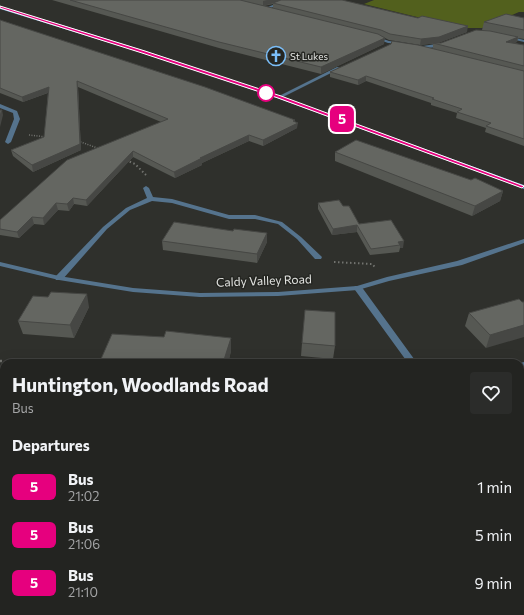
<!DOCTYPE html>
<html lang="en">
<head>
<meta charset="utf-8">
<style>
	body { margin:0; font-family:Commissioner,sans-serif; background:#2b2c2a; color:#f1f3f6; height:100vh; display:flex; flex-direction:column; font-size:15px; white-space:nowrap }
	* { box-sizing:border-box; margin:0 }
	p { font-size:13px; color:#a3a4a5 }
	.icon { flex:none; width:22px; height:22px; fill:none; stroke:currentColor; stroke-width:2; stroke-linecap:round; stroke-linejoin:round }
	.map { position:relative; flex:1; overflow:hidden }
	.sheet { position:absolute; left:0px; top:359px; width:524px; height:256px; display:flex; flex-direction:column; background:#232421; border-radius:12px 12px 0 0; box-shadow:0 4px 16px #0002,0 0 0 1px #40413f }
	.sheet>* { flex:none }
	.badge { padding:0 8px; border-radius:6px; font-size:14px; line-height:26px }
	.map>.badge { position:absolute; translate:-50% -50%; box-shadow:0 0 0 2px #fff }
	h2 { padding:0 12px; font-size:15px; line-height:36px }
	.round { display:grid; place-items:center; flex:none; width:42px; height:42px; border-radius:4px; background:#2b2c2a }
	.overview { display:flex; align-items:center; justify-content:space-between; height:68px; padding:0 12px }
	h1 { font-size:19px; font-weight:700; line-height:30px }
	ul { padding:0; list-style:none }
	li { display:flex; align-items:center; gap:12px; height:48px; padding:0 12px }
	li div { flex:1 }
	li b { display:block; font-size:15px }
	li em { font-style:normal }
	li .badge { min-width:44px; font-weight:700; text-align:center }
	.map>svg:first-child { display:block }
	.green { fill:#52601d }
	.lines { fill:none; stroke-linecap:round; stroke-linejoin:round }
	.path-far3 { stroke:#72736f; stroke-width:1.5; stroke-dasharray:1 1.5; stroke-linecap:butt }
	.path-far2 { stroke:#72736f; stroke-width:2; stroke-dasharray:1.5 2.5; stroke-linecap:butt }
	.path-far1 { stroke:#72736f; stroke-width:2.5; stroke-dasharray:2 3; stroke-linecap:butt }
	.path { stroke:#72736f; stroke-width:3.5; stroke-dasharray:2.5 4; stroke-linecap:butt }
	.service { fill:#55738d; fill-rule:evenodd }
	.minor { fill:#55738d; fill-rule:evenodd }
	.tertiary { fill:#55738d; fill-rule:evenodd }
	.secondary { fill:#6798c3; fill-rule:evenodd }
	.wall { fill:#565853; fill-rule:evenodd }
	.shaded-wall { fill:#464744 }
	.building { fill:#646661; stroke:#464744 }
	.line { fill:#e6007e; stroke:#fff }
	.stop-dot { fill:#fff; stroke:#e6007e; stroke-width:2 }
	.labels { text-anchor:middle; stroke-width:3; stroke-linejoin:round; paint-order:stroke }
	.far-poi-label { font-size:10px; fill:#e4e5e2; stroke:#252622; text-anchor:start }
	.street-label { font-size:12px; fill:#e4e5e2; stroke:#252622 }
</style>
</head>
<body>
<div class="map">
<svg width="524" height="615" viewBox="0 0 524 615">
	<rect width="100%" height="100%" fill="#2f302c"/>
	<!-- green -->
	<path class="green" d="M374,0h150v12h-5l-37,16h-20l-98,-24z
		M0,422h4v189h516v-106l4,1v109h-524z"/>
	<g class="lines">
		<!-- path-far3 -->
		<path class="path-far3" d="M29,135l18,2
			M78,141l22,8
			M126,160l3,1"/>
		<!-- path-far2 -->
		<path class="path-far2" d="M126,160l9,4 11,11
			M334,262l38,2 3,3"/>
		<!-- path-far1 -->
		<path class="path-far1" d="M0,361l35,2
			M0,425h4"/>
		<!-- path -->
		<path class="path" d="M0,425h4
			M520,468l4,4
			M520,504l4,1"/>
		<!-- service -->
		<path class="service" d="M508,36l16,4v2l-17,-4z
			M443,43l2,1 -1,1c-9,2 -20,5 -28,2z"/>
		<!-- minor -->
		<path class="minor" d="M285,0h5l-24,10 -3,-1z
			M375,36l14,5 15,2 -2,1 -14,-1 -14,-5z
			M337,67l4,1 -60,30 -4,-1z
			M0,104l17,7 3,8 -9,23 -3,2 -3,-2 9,-23 -1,-6 -13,-5z
			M146,186l3,2 4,9 19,2 57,16h26l27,7 19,15 21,20 -1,2h-6l-18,-20 -19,-15 -23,-5h-26l-57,-16 -20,-2 -22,9 -23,19 -45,51h-6l-1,-2 1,-2 47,-49 23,-19 21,-10 -4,-10z
			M355,286h6l56,77h-9l-53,-73 -1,-2z
			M524,362v6l-4,1v-6z"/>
		<!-- tertiary -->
		<path class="tertiary" d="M524,239v4l-62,22 -73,16 -31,9 -80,6 -78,1 -67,-5 -74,-12 -59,-14v-4l59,14 74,12 67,5 78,-1 79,-6 30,-9 70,-16z"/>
		<!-- secondary -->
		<path class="secondary" d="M0,7c178,50 351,115 524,178v4l-247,-91 -135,-45 -142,-44z"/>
	</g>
	<!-- wall -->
	<path class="wall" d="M52,0h290l125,32 -29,11 -18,2 -31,-5 -8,-4 3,8 -63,30 -102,-26zM273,4v4l-9,-2z
		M524,18v21l-6,-1 -1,4 -3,1 10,2v101l-39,-14 1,-4 -30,-10 1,-5 -26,-8v-2l-65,-22 -8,4 -28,-8v-5l103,-24v-5h8l43,-12 -2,-1 2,-8z
		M0,20l295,100v2l2,6 -34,18 -14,-5 -47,22v2l-27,13 -42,-21 -46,49 -13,-2 -5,7 -11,-1 -14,15 -10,-1 -15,14 -19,-3v-15l161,-98 -83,-35 3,63 -48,22 -20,-16 -2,-6 33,-13 4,-44 -25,9 -23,-9z
		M335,152l168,39 -3,10 -28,15 -137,-55z
		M318,203l25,3 16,18 32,-4 12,28h-3l-1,4 -29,3 -13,-23 -25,3 -14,-26z
		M162,241l105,1 -10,21 -94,-13z
		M48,297l41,10 -15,31 -51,-4 -5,-13z
		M522,302l-36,46 -21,-22 4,-13z
		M302,343l33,3 -2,13 -32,-3z
		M231,351l-3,12h-126l-1,-4z
		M520,382h4v40h-4z"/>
	<!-- shaded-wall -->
	<path class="shaded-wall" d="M267,0h18l-22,6v-5z
		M468,26l-1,6 -29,11 -18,2 1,-6z
		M518,37l-1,5 -12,4 1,-4z
		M385,38l-1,6 -63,30v-7z
		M366,76v5l-8,4v-5z
		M77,81l1,6 3,63 -48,22 -1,-7z
		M49,87l1,5 -27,10 -1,-5z
		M2,110l1,5 -3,12v-11z
		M295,120v4l3,-1 -1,5 -34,18v-6z
		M249,135v6l-47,22v2l-27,13 -1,-6 26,-14z
		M133,151v6l-46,49 -1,-6z
		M503,191l-3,10 -28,15 3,-10z
		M73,198l1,6 -5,7 -2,-7z
		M56,203l2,7 -14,15 -1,-7z
		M32,217l2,7 -15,14 -2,-6z
		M357,225v7l-25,3 1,-6z
		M267,233v9l-10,21v-9z
		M404,241l-1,7h-3v-3l-2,-3z
		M87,294l2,13 -15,31 -4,-13z
		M524,325v12l-38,11 4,-13z
		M231,338v13l-3,12h-5z"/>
	<!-- building -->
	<path class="building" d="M70,0h170l138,34 7,4 -64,29 -102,-25z
		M281,0h61l76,18 4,-2 46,10 -29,11 -18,2 -31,-5 -9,-4 -108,-27z
		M506,14l18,4v12l-40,-8z
		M0,20l205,67 90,33 -2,1 5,2 -35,17 -14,-5 -49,23h2l-28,14 -41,-21 -47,49 -13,-2 -6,6 -11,-1 -13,15 -11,-1 -15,15 -17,-3v-9l67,-60 101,-41 -91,-38 3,63 -48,21 -21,-15 33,-13 5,-50 -27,10 -22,-9z
		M476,30l14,1 28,6 -12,5 18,3v21l-91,-23h8z
		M392,41l26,4 106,26v68l-38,-13 5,-3 -34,-11 5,-3 -30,-10 2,-1 -68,-22 -8,4 -28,-8 61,-28z
		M0,110h2l-2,6z
		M356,140l115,40 4,-2 28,13 -28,15 -140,-54z
		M339,200l4,6h6l10,18 32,-4 13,21 -6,1 2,3 -29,4 -14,-24 -24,4 -15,-26z
		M174,222l59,9 1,-2 33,4 -10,21 -95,-13z
		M51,292l36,2 -17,31 -52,-4 15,-25 15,1z
		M519,299l3,3h2v23l-34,10 -21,-22z
		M305,310l30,2v34l-33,-3z
		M166,331l65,7 -8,25h-21l-28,-3 -1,2 -14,-1 -1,2h-24l-33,-4 11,-25 52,3z
		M520,382h4v26h-4z"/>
	<!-- line -->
	<path class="line" d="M0,6l145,45 136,45 243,90 -2,2 -244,-90 -136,-45 -142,-45z"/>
	<!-- icons -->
	<defs>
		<g id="church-ring" transform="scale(1)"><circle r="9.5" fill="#252622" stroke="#7bbef8" stroke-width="1.5"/><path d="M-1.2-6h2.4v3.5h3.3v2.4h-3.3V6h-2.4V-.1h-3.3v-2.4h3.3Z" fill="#7bbef8"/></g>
	</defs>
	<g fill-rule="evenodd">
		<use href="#church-ring" x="276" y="56"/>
	</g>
	<!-- markers -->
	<circle class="stop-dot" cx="266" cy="93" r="8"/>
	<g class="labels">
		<!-- far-poi labels -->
		<g class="far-poi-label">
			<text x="290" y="60">St Lukes</text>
		</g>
		<!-- street labels -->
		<g class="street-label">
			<text transform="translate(264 281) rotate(-2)" y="4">Caldy Valley Road</text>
		</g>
	</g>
</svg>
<b class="badge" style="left:342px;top:119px;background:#e6007e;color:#fff">5</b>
<section class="sheet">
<div class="overview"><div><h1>Huntington, Woodlands Road</h1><p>Bus</p></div><a class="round"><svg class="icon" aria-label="heart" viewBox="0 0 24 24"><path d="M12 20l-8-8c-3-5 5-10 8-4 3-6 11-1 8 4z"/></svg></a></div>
<h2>Departures</h2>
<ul>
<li><span class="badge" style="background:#e6007e;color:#fff">5</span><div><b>Bus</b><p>21:02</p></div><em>1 min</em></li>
<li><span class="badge" style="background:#e6007e;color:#fff">5</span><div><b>Bus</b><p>21:06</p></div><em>5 min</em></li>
<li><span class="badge" style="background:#e6007e;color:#fff">5</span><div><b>Bus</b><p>21:10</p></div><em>9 min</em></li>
</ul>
</section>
</div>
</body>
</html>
